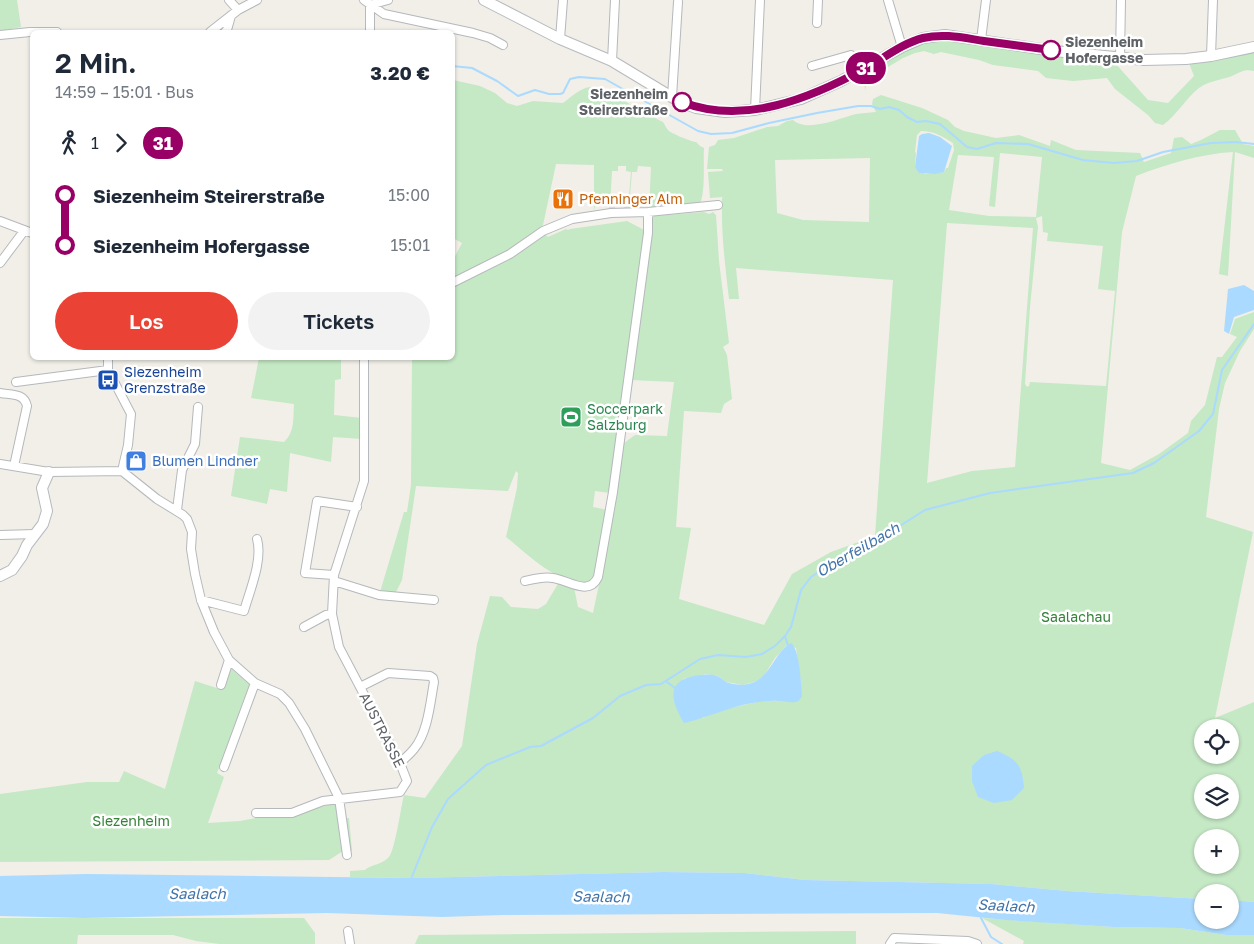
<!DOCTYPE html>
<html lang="de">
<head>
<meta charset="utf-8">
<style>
	body { margin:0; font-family:"Golos Text",sans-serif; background:#f2f2f3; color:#1f2937; height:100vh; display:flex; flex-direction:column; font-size:19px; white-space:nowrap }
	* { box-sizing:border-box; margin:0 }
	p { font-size:16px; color:#747a83 }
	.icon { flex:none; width:28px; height:28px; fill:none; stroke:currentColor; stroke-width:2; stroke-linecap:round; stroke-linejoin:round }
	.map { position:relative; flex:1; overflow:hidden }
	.side { position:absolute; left:30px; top:30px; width:425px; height:330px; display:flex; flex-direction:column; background:#fff; border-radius:8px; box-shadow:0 1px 4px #0004 }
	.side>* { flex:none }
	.badge { padding:0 10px; border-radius:16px; font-size:18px; line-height:32px }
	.fabs { position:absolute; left:1194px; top:719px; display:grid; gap:10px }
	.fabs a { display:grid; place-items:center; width:45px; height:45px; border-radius:50%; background:#fff; box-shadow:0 1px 4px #0004; font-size:25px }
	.map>.badge { position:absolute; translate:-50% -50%; box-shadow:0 0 0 2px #fff }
	.legs { display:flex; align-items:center; gap:8px; height:55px; padding:0 25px; font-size:16px }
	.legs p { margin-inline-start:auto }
	.headline { display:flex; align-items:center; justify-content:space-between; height:85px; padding:0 25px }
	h1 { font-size:28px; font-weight:600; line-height:38px }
	.cta { display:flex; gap:10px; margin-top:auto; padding:10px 25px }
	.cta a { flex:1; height:58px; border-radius:30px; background:#ea4335; color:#fff; font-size:20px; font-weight:600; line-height:58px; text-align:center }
	.cta a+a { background:#f2f2f3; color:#1f2937 }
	ul { padding:0 25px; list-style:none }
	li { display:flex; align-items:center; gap:18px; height:50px; font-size:19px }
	li i { display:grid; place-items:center; width:8px; height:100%; margin:0 6px; background:currentColor }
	li i::after { content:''; width:12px; height:12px; margin:-6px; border:4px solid; border-radius:50%; background:#fff }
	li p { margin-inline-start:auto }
	li:first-child i { background:linear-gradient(#0000 50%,currentColor 0) }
	li:last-child i { background:linear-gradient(currentColor 50%,#0000 0) }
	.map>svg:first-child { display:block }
	.green { fill:#c5e8c5; fill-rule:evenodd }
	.water { fill:#aadaff }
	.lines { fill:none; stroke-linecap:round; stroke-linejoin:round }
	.stream { stroke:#aadaff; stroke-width:2 }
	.street-casing { stroke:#b5b8bc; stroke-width:10 }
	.secondary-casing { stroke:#b6babf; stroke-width:12 }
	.street { stroke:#fff; stroke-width:8 }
	.secondary { stroke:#fff; stroke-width:10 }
	.line-1-casing { stroke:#fff; stroke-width:11 }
	.line-1 { stroke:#906; stroke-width:8 }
	.stop-1-dot { fill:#fff; stroke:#906; stroke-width:2.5 }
	.labels { text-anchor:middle; stroke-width:5; stroke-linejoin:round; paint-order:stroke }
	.stop-label { font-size:14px; font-weight:bold; fill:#5f6368; stroke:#fff; text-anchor:start }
	.food-label { font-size:14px; fill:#c56008; stroke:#fff; text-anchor:start }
	.transit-label { font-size:14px; fill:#164399; stroke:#fff; text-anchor:start }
	.leisure-label { font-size:14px; fill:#27864d; stroke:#fff; text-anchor:start }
	.shop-label { font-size:14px; fill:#366cbe; stroke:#fff; text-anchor:start }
	.park-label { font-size:14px; fill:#348238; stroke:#fff }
	.street-label { font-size:14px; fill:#5f6368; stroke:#fff }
	.water-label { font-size:15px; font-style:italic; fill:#4174aa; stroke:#fff }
</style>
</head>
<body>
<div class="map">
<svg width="1254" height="944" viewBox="0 0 1254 944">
	<rect width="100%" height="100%" fill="#f1efe8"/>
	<!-- green -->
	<path class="green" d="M0,0h17l4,27 -21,4z
		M939,37l123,21 2,-2 51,7 33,37 20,3 26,-27 -5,-13 65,-12v20c-10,-2 -13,1 -22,5 -11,4 -24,5 -33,12 -14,11 -22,27 -36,37l-8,-2 -7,-8 -33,-26 -8,-11 -34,3 -27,-3 -8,-7 -45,-6 -14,-5 -38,-8 -7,2 -10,-3 -9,2 -12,5 -25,15 -12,12 -1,6 -1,-19 45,-27z
		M453,80l27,6 15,7 12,10 10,3 16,-5 30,2c7,-5 17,-15 27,-16 11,-1 60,29 73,35 2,3 3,6 5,8 2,3 24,12 28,12l4,4 4,2c-1,13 2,47 -5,57l-50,4 2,-42 -13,-1 -1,6h-5l-3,35h5v3l-10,-1v-2h4l3,-35 -5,-1v-5h-8v5h-6l-2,36h5v2h-6v-5l-14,2 -1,5v-46l-38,-1 -13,61 -4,4 2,7 4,-2 3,3 18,-8 2,1 2,-1 57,-8 19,10 -36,262 -15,-2 -2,16 15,3 -12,67 -6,6c-33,2 -60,-27 -84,-46l11,-49 1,-15 -2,-2 -8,20 -92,-5 -14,94 -7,14 -15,-2 24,-80h3l4,-27 1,-127h40l1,-98 9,-17 -9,-5z
		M881,95l41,13 26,12 7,7 9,4 32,7 23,-3 31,11 1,-6 25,10 64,3 4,9 27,-9 3,-15 8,-1 9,7 10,-4 19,-10h15l8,14 11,2v12l-19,-6 -7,124 -9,-2 14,-122c-33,2 -66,12 -97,24l-14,56 -21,231 29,7 29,-16 29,-21 3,-12 14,-16 12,-48h5l15,-20 -7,-3 5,-15 19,-7v17l-14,22 -15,32 -6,26 -13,108 47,15 -38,186 39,-16v200l-24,-2v-8h-28v7l-135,-8 -75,-7 -187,-4 -60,-7 -82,-1 -251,6 -62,-1v-6l15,-1c7,-6 17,-5 24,-13 6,-7 12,-50 15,-62l21,3 37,-52 15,-102 13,-48 12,1 9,10 27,2 8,-5 13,-22 15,5 4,20 15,6 22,-105 9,-65 11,-8 32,1 7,-54 -43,-2 16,-127 3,-2 1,-32 3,-3 50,-4 5,2 4,-2 3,3 3,46 10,82 -6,4 4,8 5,44 -8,5 -3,9 -37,-2 -8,116 15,1 -12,71 85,26 28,-51 39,-22 44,-16 18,-256 -157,-12 3,31h-10c-4,-34 -8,-67 -7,-101l1,-1 -13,1 -2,-26 15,-1 -1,-2h-15l2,-22 6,-2 3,-5 16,-2 33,-11 11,-1 9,-5 6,-1c14,13 47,-2 63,-6 6,-1 13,-1 20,-2l-4,-8 1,-5zM921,131c13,0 21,5 32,12l1,7 -6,18h-2l-2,4 -19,2 -10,-7 1,-14 -1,-1 2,-17zM1000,153l42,4 -6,60 -47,-1 -40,-6 9,-55 36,2 -5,49 6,1zM870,158l-1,64 -66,-2 -26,-7 -2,-53zM1042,216l1,16 5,1 -1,8 56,5 -5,43 17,2 -9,95 -76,-4 -1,4 -2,1 -2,-3 5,-77 8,-80 -2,-9zM947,223l86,5 -18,239 -43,4 -45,12zM787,645l9,3 5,35 -25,18 -11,-1 -51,12 -11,6 -20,-39 23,-5 12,2 8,6 17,3 8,-2 11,-4 13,-21zM1202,728h28v27h-28zM1202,782h28v28h-28zM1202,838h28v27h-28z
		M259,358h82v21l-6,1 -1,35 28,3v21l-29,-2 -2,25 -41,-9 -3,39 -17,-3 -3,15 -36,-8 9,-59 44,5c11,-10 9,-24 10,-38l-43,-6z
		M230,668l21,18 -34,87 7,4 -16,46 32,-2 31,-6h21l44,-12 2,16 11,-1 3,33h-9l-14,9 -329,2v-68l87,-12h32l5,-11 41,18 30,-108 28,9z
		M0,918h304l11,15v11h-95l-24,-3 -23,-6h-95l-1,9h-77z
		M982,918l131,9 67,1 46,7h28v9h-231l1,-3z
		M856,931v13h-441l4,-9z"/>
	<!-- water -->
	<path class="water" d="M929,133l11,4 12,9 -8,26 -9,2 -16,-1 -4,-6 4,-31 3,-2z
		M1244,285l10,6v19l-20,7 -5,17 -5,-3 4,-42z
		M791,643c9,7 10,41 11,53 -4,9 -11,6 -20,5 -34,-3 -66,14 -98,22 -10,-17 -20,-39 6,-46 8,-2 18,-4 27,-1 3,1 6,4 9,6 8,3 18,4 26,1 19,-7 22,-30 39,-40z
		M997,751c21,9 25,14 27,37l-12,12 -18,3 -16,-6 -6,-16v-15l12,-11z
		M663,872l82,1 60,7 187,4 75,7 135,8v21h28v-20l24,2v33h-28l-46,-7 -67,-1 -107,-7 -69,-7 -434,2 -61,2 -115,-4 -243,5 -84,-2v-40l87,-2 325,4z"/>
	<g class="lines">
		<!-- stream -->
		<path class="stream" d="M452,66l20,2 25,13 21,15 17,-6 14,4h11l3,-1 7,-14 9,-2 26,2 93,52 13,3 21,-1 37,-10 48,-10 41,-7h13l9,3 9,-2 10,3 8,7 10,5 9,-1 14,3 27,23 10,2 19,-6 32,1 55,16 31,3 23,-2 26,-9 48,-9 25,-1 18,2
			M785,636l3,10
			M667,682l8,6
			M411,879l21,-52 16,-28 38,-34 44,-18 11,-1 52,-28 27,-22 26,-11 15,-1 39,-25 18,-4 28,2 16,-3 13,-8 10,-10 6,-9 10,-37 10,-13 46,-30 19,-6 49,-31 65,-17 143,-20 21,-10 45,-32 14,-17 9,-44 32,-46
			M981,918l10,19 11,7"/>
		<!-- street casing -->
		<g class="street-casing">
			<path id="street" d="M229,0l9,10
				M364,0l20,14 89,19 17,5 13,7
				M888,0l14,47
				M817,23l1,-23
				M210,32l28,-22 19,-10
				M225,32l2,-2 4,-14
				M370,32v-27l18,-5
				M0,35l30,-3h27
				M560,39l3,-39
				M981,40l5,-40
				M1211,56l2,-56
				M1120,58l1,-58
				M612,61l3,-61
				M812,66l39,-11 15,13
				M672,97l6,-95
				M755,110l5,-110
				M0,221l32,12
				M0,263l24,-32
				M452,283l58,-29 33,-23 29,-12 39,-6 37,-1 70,-7
				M108,358v12l23,44 -3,31 -6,26
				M16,382l92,-12
				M0,393c12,2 24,0 27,13l-13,60
				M0,464l49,8 73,-1
				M122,471l35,28 26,16 4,4 5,13 -1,17 4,25 6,26 13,32 15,28 26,23 25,11 9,9 16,26 34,69 8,57
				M177,510l5,-40 13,-26 3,-37
				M0,535l35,-1
				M334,575l-29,-2 12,-72 40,6
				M334,581l45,14 55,5
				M525,581c9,-2 19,-5 28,-3 15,2 36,19 45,-1l15,-85 35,-259v-21
				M201,600l43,11c6,-21 19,-51 13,-72
				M304,627l22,-12 6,-1
				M221,685l8,-25
				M360,687l28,-14 42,3 3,2 1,4c-4,22 -6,50 -20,67 -4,5 -10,10 -14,14
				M224,767l31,-84
				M256,813h36l31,-12 77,-9 7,-11 -7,-18 -61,-116 -7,-33 2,-39 30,-94v-123
				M348,931l2,13
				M890,944l4,-6 74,3 9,3"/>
		</g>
		<!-- secondary casing -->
		<g class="secondary-casing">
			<path id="secondary" d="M484,0l76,39 52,22 68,41 16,6 29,4 30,-2 46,-11 40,-18 61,-34 21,-9 22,-3 109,16 90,9 42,-1 25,-3 43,-9
				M0,576l12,-6 10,-14 5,-11 16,-21 4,-13 -5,-23 7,-16"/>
		</g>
		<!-- street -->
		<use href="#street" class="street"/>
		<!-- secondary -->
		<use href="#secondary" class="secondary"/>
	</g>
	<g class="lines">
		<!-- line-1 casing -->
		<g class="line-1-casing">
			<path id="line-1" d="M682,102c62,24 129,-4 184,-34 18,-10 37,-25 57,-30 21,-5 41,0 61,3 22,3 45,6 67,9"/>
		</g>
		<!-- line-1 -->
		<use href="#line-1" class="line-1"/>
	</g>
	<!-- icons -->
	<defs>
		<g id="restaurant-square" transform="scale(1.125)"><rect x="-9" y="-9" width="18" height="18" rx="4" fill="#e8710a" stroke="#fff"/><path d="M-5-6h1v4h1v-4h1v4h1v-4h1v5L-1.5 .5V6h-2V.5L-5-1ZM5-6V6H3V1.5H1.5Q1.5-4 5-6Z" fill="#fff"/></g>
		<g id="bus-square" transform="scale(1.125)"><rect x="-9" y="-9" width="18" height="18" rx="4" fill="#1a4fb4" stroke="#fff"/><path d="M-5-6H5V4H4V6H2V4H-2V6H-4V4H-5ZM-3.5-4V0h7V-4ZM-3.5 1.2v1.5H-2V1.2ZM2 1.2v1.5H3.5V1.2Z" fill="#fff"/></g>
		<g id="stadium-square" transform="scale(1.125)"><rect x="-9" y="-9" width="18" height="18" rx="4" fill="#2e9e5b" stroke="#fff"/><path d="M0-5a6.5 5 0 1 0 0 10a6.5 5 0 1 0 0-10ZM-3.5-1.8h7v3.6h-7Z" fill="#fff"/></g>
		<g id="shop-square" transform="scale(1.125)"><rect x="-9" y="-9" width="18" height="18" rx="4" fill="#3f7fe0" stroke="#fff"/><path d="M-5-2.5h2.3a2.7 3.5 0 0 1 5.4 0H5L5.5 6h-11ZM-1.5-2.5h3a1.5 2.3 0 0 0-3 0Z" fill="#fff"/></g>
	</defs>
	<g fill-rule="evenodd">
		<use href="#restaurant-square" x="563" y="199"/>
		<use href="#bus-square" x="108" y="380"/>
		<use href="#stadium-square" x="571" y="417"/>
		<use href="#shop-square" x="136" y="461"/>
	</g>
	<!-- markers -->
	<g class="stop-1-dot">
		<circle cx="1051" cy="50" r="9"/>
		<circle cx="682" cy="102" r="9"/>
	</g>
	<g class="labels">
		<!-- stop labels -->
		<g class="stop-label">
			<text x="1065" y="47">Siezenheim<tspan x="1065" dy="16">Hofergasse</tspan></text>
			<text x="668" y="99" text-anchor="end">Siezenheim<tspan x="668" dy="16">Steirerstraße</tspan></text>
		</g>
		<!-- food labels -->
		<g class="food-label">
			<text x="579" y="204">Pfenninger Alm</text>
		</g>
		<!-- transit labels -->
		<g class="transit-label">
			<text x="124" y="377">Siezenheim<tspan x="124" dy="16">Grenzstraße</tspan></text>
		</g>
		<!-- leisure labels -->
		<g class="leisure-label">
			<text x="587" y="414">Soccerpark<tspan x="587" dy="16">Salzburg</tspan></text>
		</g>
		<!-- shop labels -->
		<g class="shop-label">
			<text x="152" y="466">Blumen Lindner</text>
		</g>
		<!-- park labels -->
		<g class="park-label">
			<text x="1076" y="622">Saalachau</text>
			<text x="131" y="826">Siezenheim</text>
		</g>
		<!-- street labels -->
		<g class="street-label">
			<text transform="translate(382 730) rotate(63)" y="5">AUSTRASSE</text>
		</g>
		<!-- water labels -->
		<g class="water-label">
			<text transform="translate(858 550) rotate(-30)" y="5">Oberfeilbach</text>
			<text x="197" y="899">Saalach</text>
			<text transform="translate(601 897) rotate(1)" y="5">Saalach</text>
			<text transform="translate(1006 906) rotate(3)" y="5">Saalach</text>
		</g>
	</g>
</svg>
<div class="fabs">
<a><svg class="icon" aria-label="locate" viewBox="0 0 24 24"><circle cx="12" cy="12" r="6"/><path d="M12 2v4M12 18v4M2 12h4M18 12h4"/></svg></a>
<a><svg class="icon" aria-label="layers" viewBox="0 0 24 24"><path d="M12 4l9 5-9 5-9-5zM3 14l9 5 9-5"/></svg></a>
<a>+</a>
<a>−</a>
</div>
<b class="badge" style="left:866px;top:68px;background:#906;color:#fff">31</b>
<section class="side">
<div class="headline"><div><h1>2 Min.</h1><p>14:59 – 15:01 · Bus</p></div><b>3.20 €</b></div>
<div class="legs"><svg class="icon" aria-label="walk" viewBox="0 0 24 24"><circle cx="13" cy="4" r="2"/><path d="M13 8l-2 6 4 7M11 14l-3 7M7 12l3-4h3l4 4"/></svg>1<svg class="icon" aria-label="forward" viewBox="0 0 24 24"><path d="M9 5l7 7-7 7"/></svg><b class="badge" style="background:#906;color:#fff">31</b></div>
<ul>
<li><i style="color:#906"></i><b>Siezenheim Steirerstraße</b><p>15:00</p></li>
<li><i style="color:#906"></i><b>Siezenheim Hofergasse</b><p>15:01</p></li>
</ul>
<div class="cta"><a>Los</a><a>Tickets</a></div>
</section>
</div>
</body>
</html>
